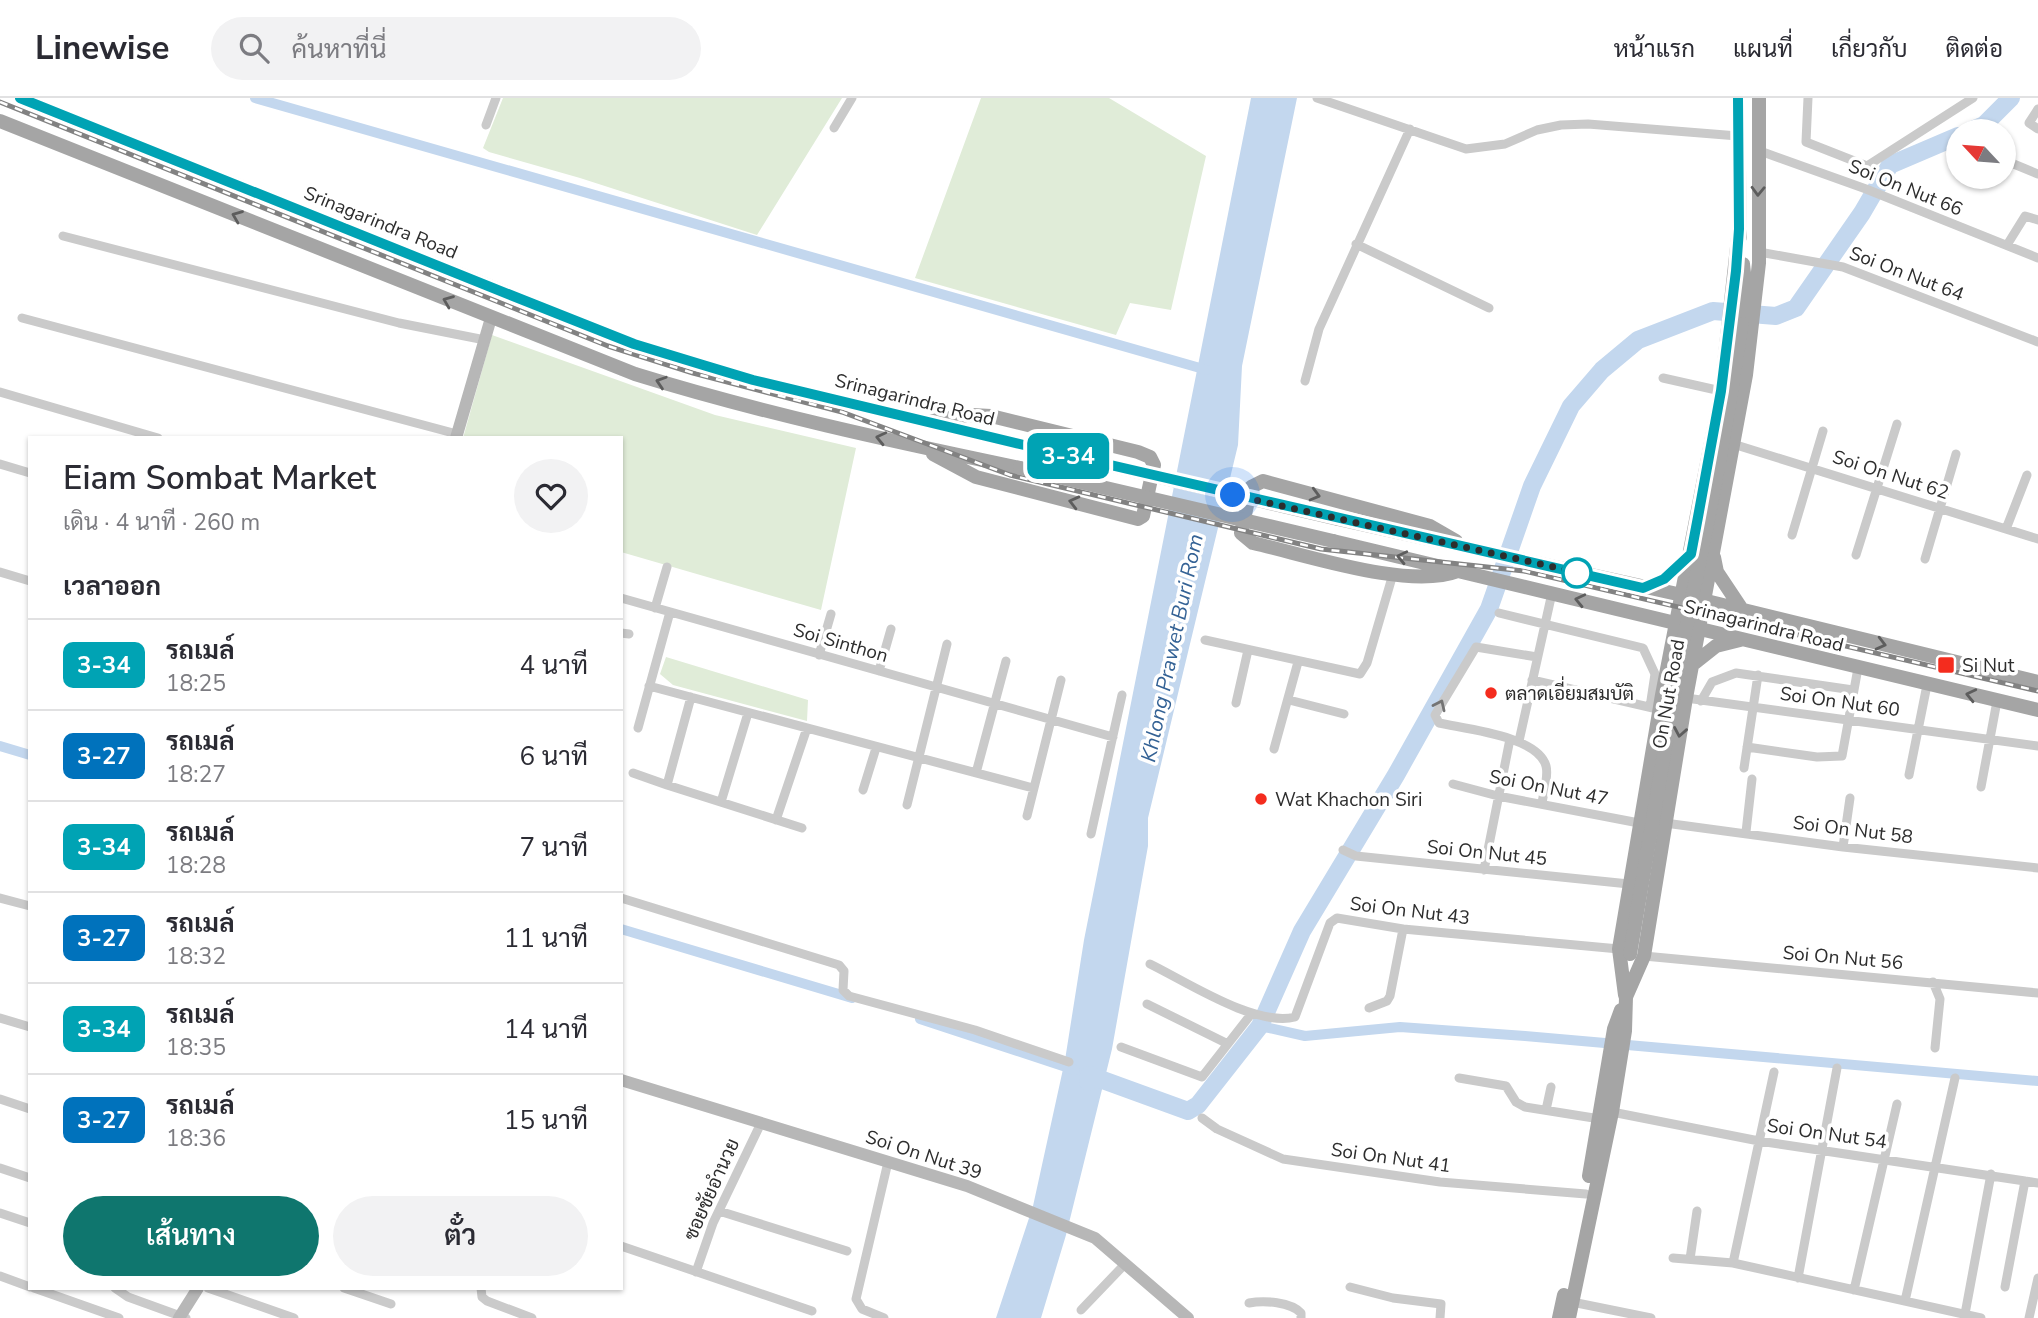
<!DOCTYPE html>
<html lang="th">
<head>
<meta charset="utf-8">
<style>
	body { margin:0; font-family:"Nunito Sans",Sarabun,sans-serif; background:#f2f2f3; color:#2b2b33; height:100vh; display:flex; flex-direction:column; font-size:26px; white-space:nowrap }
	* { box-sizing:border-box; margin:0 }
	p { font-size:23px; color:#7c7c81 }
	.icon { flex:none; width:38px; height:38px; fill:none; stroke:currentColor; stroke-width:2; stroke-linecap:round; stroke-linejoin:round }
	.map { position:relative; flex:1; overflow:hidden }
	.side { position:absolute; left:28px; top:338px; width:595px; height:854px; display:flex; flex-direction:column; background:#fff; border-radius:0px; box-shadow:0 2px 5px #0004 }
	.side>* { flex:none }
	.badge { padding:0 14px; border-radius:10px; font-size:24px; line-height:46px }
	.needle { width:46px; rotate:296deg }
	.tools { position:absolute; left:1946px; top:21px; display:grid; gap:14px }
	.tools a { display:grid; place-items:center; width:70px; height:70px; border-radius:50%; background:#fff; box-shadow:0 2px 5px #0004; font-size:35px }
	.you { position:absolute; width:35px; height:35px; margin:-18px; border:5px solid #fff; border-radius:50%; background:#1a73e8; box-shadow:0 0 0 10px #1a73e833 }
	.map>.badge { position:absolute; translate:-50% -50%; box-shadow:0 0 0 4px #fff }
	h2 { padding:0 35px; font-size:26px; line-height:63px }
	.round { display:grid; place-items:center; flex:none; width:74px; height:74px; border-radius:37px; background:#f2f2f3 }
	.overview { display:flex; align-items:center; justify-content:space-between; height:119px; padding:0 35px }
	h1 { font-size:33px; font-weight:600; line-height:52px }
	.action { display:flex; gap:14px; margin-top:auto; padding:14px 35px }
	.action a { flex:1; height:80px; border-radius:42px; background:#0f766e; color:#fff; font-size:28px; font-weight:600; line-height:80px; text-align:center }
	.action a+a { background:#f2f2f3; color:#2b2b33 }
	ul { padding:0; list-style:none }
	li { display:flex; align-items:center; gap:21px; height:91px; padding:0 35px; border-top:2px solid #e1e1e2 }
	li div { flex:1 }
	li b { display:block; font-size:26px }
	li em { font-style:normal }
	li .badge { min-width:77px; font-weight:700; text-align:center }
	header { display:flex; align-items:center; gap:42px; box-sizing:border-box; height:98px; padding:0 35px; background:#fff; border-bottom:2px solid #e1e1e2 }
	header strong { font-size:33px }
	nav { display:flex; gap:38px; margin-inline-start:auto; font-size:24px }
	.search { width:490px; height:63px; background:#f2f2f3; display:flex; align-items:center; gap:18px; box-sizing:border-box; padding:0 24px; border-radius:38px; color:#7c7c81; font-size:26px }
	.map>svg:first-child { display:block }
	.green { fill:#e0ecd8 }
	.water { fill:#c3d7ee }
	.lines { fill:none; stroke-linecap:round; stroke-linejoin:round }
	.canal { stroke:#c3d7ee; stroke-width:10 }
	.river { stroke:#c3d7ee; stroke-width:18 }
	.street { stroke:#cacaca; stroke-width:9 }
	.secondary { stroke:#b7b7b7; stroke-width:12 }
	.primary { stroke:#a5a5a5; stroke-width:14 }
	.rail-casing { stroke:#828282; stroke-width:5 }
	.rail { stroke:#fff; stroke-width:2.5; stroke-dasharray:8; stroke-linecap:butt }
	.primary-bridge { stroke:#a5a5a5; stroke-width:14 }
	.oneway { stroke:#5d5d5d }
	.oneway2 { stroke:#747474 }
	.line-casing { stroke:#fff; stroke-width:16 }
	.line { stroke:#00a3b4; stroke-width:10 }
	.walk { stroke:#2d2d2d; stroke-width:7; stroke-dasharray:0 12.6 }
	.stop-dot { fill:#fff; stroke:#00a3b4; stroke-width:3.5 }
	.poi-dot { fill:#f42c1e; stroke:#fff; stroke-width:2.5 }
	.labels { text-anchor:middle; stroke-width:7; stroke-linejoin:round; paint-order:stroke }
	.street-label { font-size:19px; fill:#2d2d2d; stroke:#fff }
	.poi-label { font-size:19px; fill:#2d2d2d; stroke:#fff; text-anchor:start }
	.water-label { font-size:21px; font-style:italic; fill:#346295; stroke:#fff }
</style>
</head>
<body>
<header>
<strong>Linewise</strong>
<div class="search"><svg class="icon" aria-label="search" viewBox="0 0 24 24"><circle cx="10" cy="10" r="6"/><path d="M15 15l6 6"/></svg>ค้นหาที่นี่</div>
<nav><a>หน้าแรก</a><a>แผนที่</a><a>เกี่ยวกับ</a><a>ติดต่อ</a></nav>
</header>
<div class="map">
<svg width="2038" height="1220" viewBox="0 0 2038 1220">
	<rect width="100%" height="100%" fill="#fff"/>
	<!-- green -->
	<path class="green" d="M503,0h339l-85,137 -177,-57 -91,-26 -6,-4z
		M981,0h128l97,58 -35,154 -41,-7 -14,32 -201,-57z
		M492,237l223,80 141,33 -35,162 -200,-58v-114h-158z
		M666,559l142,43 -1,21 -134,-36 -13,-11z"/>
	<!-- water -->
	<path class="water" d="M1251,0h46l-55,268 -4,79 -90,373v28l-36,203 -46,186 -25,83h-45l37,-112 32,-146 19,-120z"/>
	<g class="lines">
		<!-- canal -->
		<path class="canal" d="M255,0l952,272
			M0,648l30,9
			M621,831l231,69
			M920,921l155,51
			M1260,928l45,10 95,-9 125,9 513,45"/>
		<!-- river -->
		<path class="river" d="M1970,33l14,-6 27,-27
			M1088,984l1,-7 99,36 10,-6 62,-79 42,-95 94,-156 93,-166 43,-123 39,-80 31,-36 36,-30 75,-29 63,5 20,-8 66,-95 28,-48 68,-29"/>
		<!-- street -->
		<path class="street" d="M1317,0l149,51 39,-5 32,-14 24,-5 27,-1 150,12
			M1808,0l-2,44 61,24 106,-68
			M2038,11l-9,14 9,6
			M486,27l10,-27
			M834,30l18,-30
			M1760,53l106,38 172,69
			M2004,62l34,14
			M63,138l336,87 86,17
			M1356,146l133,64
			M2007,147l18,-29 13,4
			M1759,154l84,15 195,75
			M22,220l435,116
			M1663,280l58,13
			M1305,283l14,-52 91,-200
			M0,294l158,46
			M1733,346l305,95
			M0,366l30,9
			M2006,431l21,-54
			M1792,437l31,-104
			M1856,457l41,-131
			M1925,461l31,-105
			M0,474l30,9
			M621,500l492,139
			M655,510l12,-41
			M1499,515l144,35 12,26 -5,33
			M621,535l8,1
			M1205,542l155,34 7,-11 26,-89
			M819,557l12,-41
			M1537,559l-61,-10 -41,68 4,8c27,6 99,13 107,43 3,11 -3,27 -4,38
			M879,573l12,-42
			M1532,582l121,28
			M649,588l384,102
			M1686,600l352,48
			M1289,602l55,14
			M1701,603l11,-19 24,-9 117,17
			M1236,605l12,-53
			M638,630l32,-116
			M1519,643l33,-148
			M1747,649l70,10 25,-1 16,-88
			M1274,651l24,-87
			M1744,670l14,-93
			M633,675l34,12 24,-88
			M976,675l30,-112
			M1909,677l18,-90
			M1453,686l45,12 141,27
			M667,687l135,43
			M1981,689l16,-86
			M863,692l13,-42
			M721,704l27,-89
			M907,707l40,-161
			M1027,718l34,-136
			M776,722l31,-92
			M1665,725l178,24 195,21
			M1746,734l6,-53
			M1091,736l31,-139
			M1843,749l7,-49
			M1343,752l13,6 273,28
			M1484,772l26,-131
			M0,800l30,8
			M621,800l218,67 5,6 -1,19 6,6 126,34 94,32
			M1644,858l394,37
			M1150,866c37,18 105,63 145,53l35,-94 7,-5 66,11 216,20
			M1933,884l7,17 -5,49
			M1147,906l79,39
			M1369,910l18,-7 3,-5 13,-67
			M0,920l30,9
			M1121,949l81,30 50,-64
			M1459,980l47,8 10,16 9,5 75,12
			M0,1001l30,10
			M1546,1012l5,-23
			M1612,1014l147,29 279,42
			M1202,1020l15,11 66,30 157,23 146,12
			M0,1070l30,10
			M719,1113l128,40
			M0,1115l30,10
			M621,1148l191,65
			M1673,1160l60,5 248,55
			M1690,1161l7,-48
			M1733,1165l41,-191
			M696,1174l17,-49 48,-100
			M0,1178l30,11
			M1798,1180l39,-210
			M1350,1189l43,11 48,6 -1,14
			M2005,1189l20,-106
			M34,1190l85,30
			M115,1190l13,9 58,21
			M208,1190l86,30
			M344,1190l47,16
			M481,1190l1,9 5,4 45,17
			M1854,1192l43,-186
			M1905,1203l50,-223
			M1572,1204l79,16
			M1249,1205c15,-3 42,-1 52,10v5
			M1081,1212l44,-46
			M1965,1216l26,-140
			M884,1220l-22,-9 -6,-10 32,-137
			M2029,1220l9,-40"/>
		<!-- secondary -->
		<path class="secondary" d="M456,340l35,-120
			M621,982l346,106 128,52 93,80
			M179,1220l19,-30"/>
		<!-- primary -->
		<path class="primary" d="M20,0l614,246 119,36 271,65
			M1738,0l2,139
			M0,23l635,253c126,39 256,67 385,94
			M1743,166l3,27
			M1742,226l5,-40
			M932,323l40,-6 19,1 147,36 12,5 4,8 -11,51 -5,3 -162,-42 -43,-23
			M1338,421l344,76 356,87
			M1333,443l705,169
			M1456,443l-26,-15 -167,-45 -12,6 -10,46 12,10c54,12 156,47 205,28
			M1714,459l3,15 26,39
			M1644,490l20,-9 26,-24
			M1692,567l24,-19 24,-6
			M1625,897l-6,-46 43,-254 59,-304 18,-162
			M1589,1078l25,-147 7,-19
			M1559,1220l5,-23
			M1569,1220l43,-206 13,-81 1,-34 18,-41 42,-258 60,-323 13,-112v-165"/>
		<!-- rail casing -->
		<g class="rail-casing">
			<path id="rail" d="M0,4l608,244 85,27 149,39 168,63 311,74 203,22 514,120"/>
		</g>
		<!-- rail -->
		<use href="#rail" class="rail"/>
		<!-- primary-bridge -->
		<path class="primary-bridge" d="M1024,347l314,74
			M1020,370l313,73
			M1630,856l52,-306 38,-189 22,-135"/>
	</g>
	<!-- one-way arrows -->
	<defs><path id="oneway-chevron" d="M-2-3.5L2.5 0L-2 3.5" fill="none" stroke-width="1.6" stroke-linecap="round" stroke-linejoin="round" transform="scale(1.75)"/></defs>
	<g class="oneway">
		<use href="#oneway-chevron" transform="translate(1758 93) rotate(92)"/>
		<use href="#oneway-chevron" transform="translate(237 118) rotate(-158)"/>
		<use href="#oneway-chevron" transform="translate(448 203) rotate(-158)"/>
		<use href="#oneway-chevron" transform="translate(661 284) rotate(-162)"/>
		<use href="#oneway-chevron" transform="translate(881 340) rotate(-167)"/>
		<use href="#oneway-chevron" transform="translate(1315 397) rotate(15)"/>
		<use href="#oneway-chevron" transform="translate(1074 404) rotate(-166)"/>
		<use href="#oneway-chevron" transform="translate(1402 459) rotate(-167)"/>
		<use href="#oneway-chevron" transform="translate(1580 502) rotate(-167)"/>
		<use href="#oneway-chevron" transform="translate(1881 546) rotate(14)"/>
		<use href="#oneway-chevron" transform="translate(1971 597) rotate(-167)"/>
		<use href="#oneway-chevron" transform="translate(1680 634) rotate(100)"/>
	</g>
	<use class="oneway2" href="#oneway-chevron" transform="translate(1440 607) rotate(-65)"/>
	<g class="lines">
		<!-- line casing -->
		<g class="line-casing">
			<path id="line" d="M20,0l493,198 121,48 69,21 50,15 271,65 619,143 21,-9 27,-25 7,-37 23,-126 15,-120 3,-42 -1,-131"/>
		</g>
		<!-- line -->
		<use href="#line" class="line"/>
		<!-- walk -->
		<path class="walk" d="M1233,397l347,78h-3"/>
	</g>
	<!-- markers -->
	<circle class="stop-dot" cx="1577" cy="475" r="14"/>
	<g class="poi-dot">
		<rect x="1937" y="558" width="18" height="18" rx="3.5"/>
		<circle cx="1491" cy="595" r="7"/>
		<circle cx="1261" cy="701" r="7"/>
	</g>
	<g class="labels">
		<!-- street labels -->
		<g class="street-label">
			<text transform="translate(1906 89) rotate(22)" y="7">Soi On Nut 66</text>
			<text transform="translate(381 124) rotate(22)" y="7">Srinagarindra Road</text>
			<text transform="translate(1907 175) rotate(21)" y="7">Soi On Nut 64</text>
			<text transform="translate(915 301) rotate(14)" y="7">Srinagarindra Road</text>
			<text transform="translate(1891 376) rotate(18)" y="7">Soi On Nut 62</text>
			<text transform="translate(1764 527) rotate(14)" y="7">Srinagarindra Road</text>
			<text transform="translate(841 544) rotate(16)" y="7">Soi Sinthon</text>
			<text transform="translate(1668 596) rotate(-80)" y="7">On Nut Road</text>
			<text transform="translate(1840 603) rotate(8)" y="7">Soi On Nut 60</text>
			<text transform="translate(1549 689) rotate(11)" y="7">Soi On Nut 47</text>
			<text transform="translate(1853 731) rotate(7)" y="7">Soi On Nut 58</text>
			<text transform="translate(1487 754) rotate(6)" y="7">Soi On Nut 45</text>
			<text transform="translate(1410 812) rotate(7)" y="7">Soi On Nut 43</text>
			<text transform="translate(1843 859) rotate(5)" y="7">Soi On Nut 56</text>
			<text transform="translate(1827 1035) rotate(8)" y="7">Soi On Nut 54</text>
			<text transform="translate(924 1056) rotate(18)" y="7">Soi On Nut 39</text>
			<text transform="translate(1391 1059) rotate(8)" y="7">Soi On Nut 41</text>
			<text transform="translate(711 1091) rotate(-66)" y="7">ซอยชัยอำนวย</text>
		</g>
		<!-- poi labels -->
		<g class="poi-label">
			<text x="1962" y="574">Si Nut</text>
			<text x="1505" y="602">ตลาดเอี่ยมสมบัติ</text>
			<text x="1275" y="708">Wat Khachon Siri</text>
		</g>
		<!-- water labels -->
		<g class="water-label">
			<text transform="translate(1172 550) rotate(-78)" y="7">Khlong Prawet Buri Rom</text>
		</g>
	</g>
</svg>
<div class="tools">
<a><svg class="needle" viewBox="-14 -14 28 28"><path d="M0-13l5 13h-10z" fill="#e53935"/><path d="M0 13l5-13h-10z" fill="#7c7c81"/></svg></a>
</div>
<div class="you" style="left:1233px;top:397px"></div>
<b class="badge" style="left:1068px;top:358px;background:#00a3b4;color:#fff">3-34</b>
<section class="side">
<div class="overview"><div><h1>Eiam Sombat Market</h1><p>เดิน · 4 นาที · 260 m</p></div><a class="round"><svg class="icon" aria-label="heart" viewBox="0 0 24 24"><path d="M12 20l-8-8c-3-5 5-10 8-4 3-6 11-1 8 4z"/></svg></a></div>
<h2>เวลาออก</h2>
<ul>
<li><span class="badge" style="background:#00a3b4;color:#fff">3-34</span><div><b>รถเมล์</b><p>18:25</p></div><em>4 นาที</em></li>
<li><span class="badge" style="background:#0072bc;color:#fff">3-27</span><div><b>รถเมล์</b><p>18:27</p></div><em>6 นาที</em></li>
<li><span class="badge" style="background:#00a3b4;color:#fff">3-34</span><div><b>รถเมล์</b><p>18:28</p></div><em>7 นาที</em></li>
<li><span class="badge" style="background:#0072bc;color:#fff">3-27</span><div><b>รถเมล์</b><p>18:32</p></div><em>11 นาที</em></li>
<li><span class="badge" style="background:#00a3b4;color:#fff">3-34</span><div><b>รถเมล์</b><p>18:35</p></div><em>14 นาที</em></li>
<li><span class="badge" style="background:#0072bc;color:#fff">3-27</span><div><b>รถเมล์</b><p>18:36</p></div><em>15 นาที</em></li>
</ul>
<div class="action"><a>เส้นทาง</a><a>ตั๋ว</a></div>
</section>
</div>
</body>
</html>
